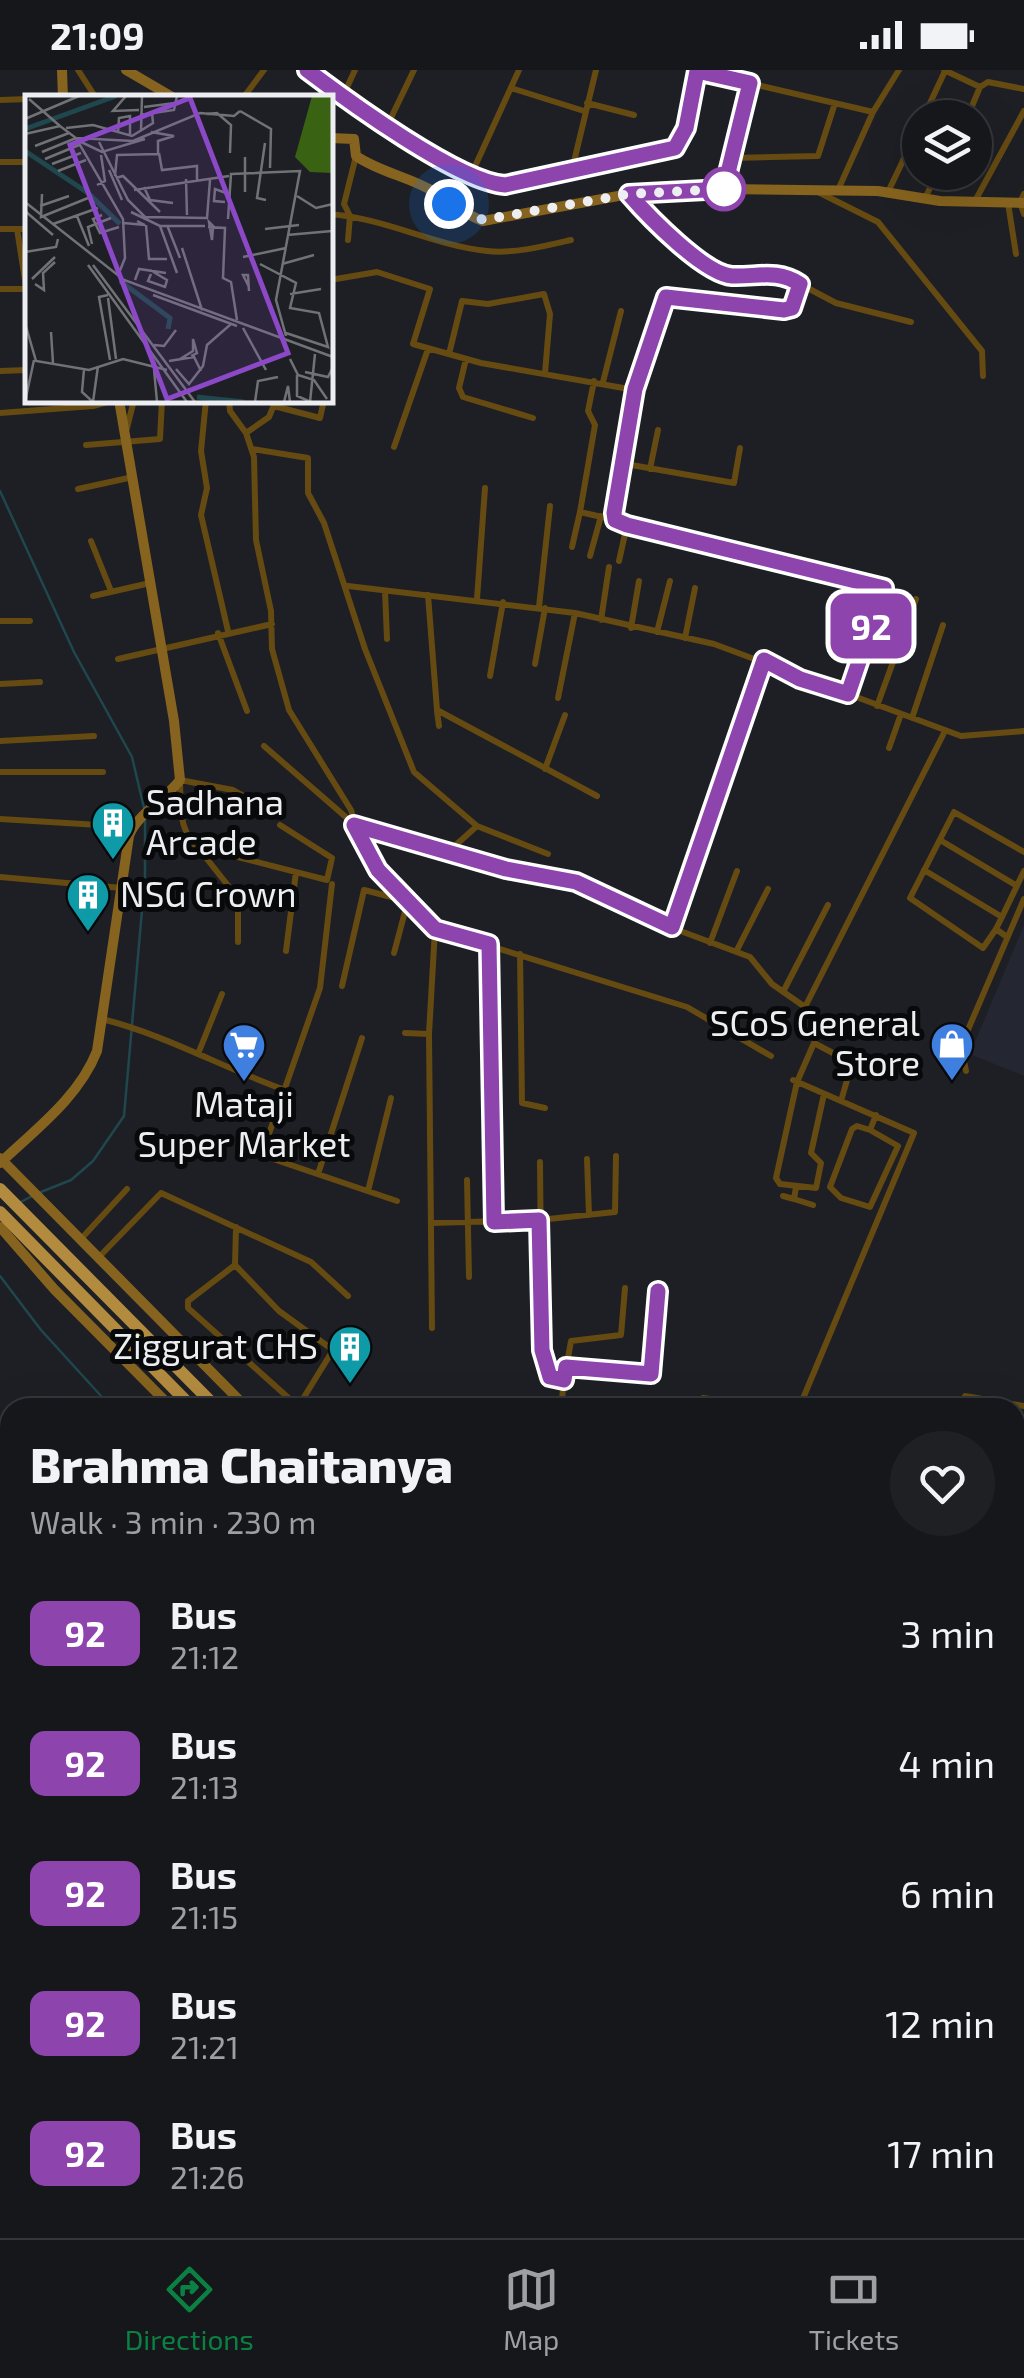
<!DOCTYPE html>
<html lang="en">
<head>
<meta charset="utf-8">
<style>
	body { margin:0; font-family:"Exo 2",sans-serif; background:#1f2024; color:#f1f3f6; height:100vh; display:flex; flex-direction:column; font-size:38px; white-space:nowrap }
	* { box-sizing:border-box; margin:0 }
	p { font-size:32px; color:#9e9fa3 }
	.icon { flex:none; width:55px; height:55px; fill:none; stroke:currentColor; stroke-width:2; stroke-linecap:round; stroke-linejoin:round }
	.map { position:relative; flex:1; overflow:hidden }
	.side { position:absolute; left:0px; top:1328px; width:1025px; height:842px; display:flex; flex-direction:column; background:#16171b; border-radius:30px 30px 0 0; box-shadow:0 10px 40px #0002,0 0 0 2px #35363a }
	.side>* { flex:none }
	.badge { padding:0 20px; border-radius:15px; font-size:35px; line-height:65px }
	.controls { position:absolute; left:902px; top:30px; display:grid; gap:20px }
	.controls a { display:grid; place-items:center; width:90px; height:90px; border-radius:50%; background:#16171b; box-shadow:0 10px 40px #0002,0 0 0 2px #35363a; font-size:50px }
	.you { position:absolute; width:50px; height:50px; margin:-25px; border:8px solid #fff; border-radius:50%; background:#1a73e8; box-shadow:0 0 0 15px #1a73e833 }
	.map>.badge { position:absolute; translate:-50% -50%; box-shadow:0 0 0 5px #fff }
	.round { display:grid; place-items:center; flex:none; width:105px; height:105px; border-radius:52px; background:#1f2024 }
	.summary { display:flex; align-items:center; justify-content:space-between; height:170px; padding:0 30px }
	h1 { font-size:48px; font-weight:800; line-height:75px }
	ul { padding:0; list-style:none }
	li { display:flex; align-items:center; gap:30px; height:130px; padding:0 30px }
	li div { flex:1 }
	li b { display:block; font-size:38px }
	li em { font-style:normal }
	li .badge { min-width:110px; font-weight:700; text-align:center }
	.status { display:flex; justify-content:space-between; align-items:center; height:70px; padding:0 50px; background:#16171b; direction:ltr }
	.status svg { height:28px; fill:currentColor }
	.tabs { display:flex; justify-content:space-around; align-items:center; height:140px; border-top:2px solid #35363a; background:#16171b; font-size:28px; color:#9e9fa3 }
	.tabs a { display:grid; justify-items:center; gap:5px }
	.tabs .on { color:#0b8043 }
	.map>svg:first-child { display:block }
	.built { fill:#242732 }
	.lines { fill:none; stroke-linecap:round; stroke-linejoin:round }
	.stream { stroke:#1f474d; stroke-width:2.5 }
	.street { stroke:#654a12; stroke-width:6 }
	.secondary { stroke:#86631e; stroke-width:10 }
	.highway { stroke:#b38b3f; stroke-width:12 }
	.line-casing { stroke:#fff; stroke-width:22 }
	.line { stroke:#8e44ad; stroke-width:15 }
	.walk { stroke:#edeef2; stroke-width:10; stroke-dasharray:0 18 }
	.stop-dot { fill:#fff; stroke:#8e44ad; stroke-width:5 }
	.labels { text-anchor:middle; stroke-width:10; stroke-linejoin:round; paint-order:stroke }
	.poi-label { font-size:35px; fill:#edeef2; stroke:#08090b; text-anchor:start }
	.inset-river { fill:none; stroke:#1f474d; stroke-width:5 }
	.inset-road { fill:none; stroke:#707276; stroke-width:2.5 }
	.view { fill:#8c49c7; fill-opacity:0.15; stroke:#8c49c7; stroke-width:5 }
	.inset-edge { fill:none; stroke:#edeef2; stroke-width:5 }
</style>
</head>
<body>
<div class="status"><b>21:09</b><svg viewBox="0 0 49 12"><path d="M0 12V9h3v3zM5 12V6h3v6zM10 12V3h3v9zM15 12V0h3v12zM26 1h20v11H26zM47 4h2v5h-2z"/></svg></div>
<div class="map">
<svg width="1024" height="2168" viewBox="0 0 1024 2168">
	<rect width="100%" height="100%" fill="#1d1f24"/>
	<!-- built -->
	<path class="built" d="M1024,855v151l-54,-22z"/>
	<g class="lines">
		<!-- stream -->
		<path class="stream" d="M0,421l74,161 58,105 12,51
			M41,1122l30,-12 22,-19 31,-45 21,-240v-55
			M19,1133l15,-8
			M0,1206l41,54 71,78
			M180,2160l2,8"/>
		<!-- street -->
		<path class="street" d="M78,0l18,28
			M307,0c40,30 152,112 198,115l170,-37 11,-19 11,-58
			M693,0l180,42 26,-42
			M944,0l36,17 -13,31
			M980,17l8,-5 36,7
			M511,18l73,23
			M343,26l12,-26
			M243,28l21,-28
			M0,30l28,-1
			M587,33l47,12
			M923,48l22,-47
			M388,54l26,-54
			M731,88l87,-2 17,-53
			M0,92h28
			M571,104l25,-104
			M471,105l48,-105
			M724,119l26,-106
			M838,120l35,-78
			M818,122l60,30 104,129 1,25
			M888,122l32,-67
			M1024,124l-4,8 4,12
			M925,128l13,-26
			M975,131l49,-90
			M1008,133l8,51
			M330,144c57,5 103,31 157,37 27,3 58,-5 84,-11
			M0,159h28
			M17,159l11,70
			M348,170l2,-24 -6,-12 12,-48
			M330,210l47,-8 53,17 -17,55 68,19 148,26 8,-4 29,-88 126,11 8,-24c-24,-15 -42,-6 -68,-8 -29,-2 -84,-60 -103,-82
			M800,214l36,19 75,19
			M0,219h27
			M449,284l13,-53 26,3 56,-10 6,20 -5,59
			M466,289l-7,29 4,9 70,21
			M0,301l28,-1
			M603,312l18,-71
			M635,319l-14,64 -6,67 268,68 -35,107
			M206,330l-5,51 6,37 -6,27 27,116
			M229,330l1,11 16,22 8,24 2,83 15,71 1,38 17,61 62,100 4,15 252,68 44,27 99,37 22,27 33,23 140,-276
			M274,336l46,12 4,-18
			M0,343l93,-7 22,-6
			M127,358l7,-28
			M246,363l23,-16 7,-17
			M86,375l74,-6 2,-39
			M394,377l34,-98
			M252,379l56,9v35l16,30 41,126 49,123 63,54
			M620,393l114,20 6,-35
			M650,399l8,-39
			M78,419l55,-12
			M580,442l15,-87 -7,-14 6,-30
			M91,471l20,50
			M572,477l8,-35 35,8
			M590,486l11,-40
			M619,491l8,-36
			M348,516l227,27 139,31 247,92 63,-5
			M385,521l2,48
			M428,525l9,115 160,86
			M93,526l57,-13
			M477,529l8,-111
			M539,537l11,-101
			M601,550l8,-53
			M0,551h30
			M631,558l8,-47
			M657,562l13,-51
			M218,563l29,78
			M685,568l10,-50
			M118,589l154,-35
			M535,594l10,-56
			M490,606l13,-74
			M0,614l40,-2
			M558,628l17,-85
			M877,636l39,-107
			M437,641l2,15
			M912,648l31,-93
			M0,671l94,-5
			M264,676l91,79 22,44 58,60 252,78 84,49
			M889,678l12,-34
			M545,699l20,-54
			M0,702h103
			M258,734l-25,-14 -53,-10c1,30 -2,53 23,73l15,-1 109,28 5,-22 -52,-33
			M0,749l132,8
			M940,770l77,46
			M448,782l29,-26 71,28
			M203,784l35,44v44
			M924,800l78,47 -6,12
			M0,807l122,11
			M332,814l-12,104 -56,160 9,11 124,42
			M1002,847l22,-46
			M672,857l92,-267
			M1007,867l-11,-8 -13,19 -73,-50 44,-86 70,40
			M710,873l27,-72
			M489,875l5,277
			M737,880l31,-61
			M286,881l10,-79
			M394,883l13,-49
			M520,884l2,149 23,5
			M342,916l22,-96 39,10
			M783,922l45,-87
			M102,949c64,16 121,49 183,71
			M405,963l24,1
			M198,984l24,-60
			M966,1001l-5,-25 63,-147
			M793,1010l121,53 -115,275
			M824,1024l-13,59 10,10 -5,25 -36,-4 -4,-6 21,-96 17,-39 38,20 -11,38
			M870,1060l28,16 -28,61 -29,-9 -11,-11 22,-58 5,-3 13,4 6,-15
			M587,1089l2,56
			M540,1092l2,201 8,14 14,3 -3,28
			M318,1104l44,-136
			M467,1110l2,97
			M368,1121l23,-93
			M783,1126l11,3 2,-12
			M794,1129l19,6
			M431,1153l108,-3 76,-8 1,-56
			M80,1170l47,-51
			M99,1187l62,-64 150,69 37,34
			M235,1195l-47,36v7l104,93 9,1 32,-52 -54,-39 -44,-46 1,-38
			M432,1258l-3,-294 6,-105
			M566,1297l85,7 7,-83
			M564,1310l7,-39 50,-6 4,-47
			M965,1326l59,10
			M700,1338l3,-10 33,5
			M1015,1459l9,-21
			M1015,1535l9,-1
			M0,1571l10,-5
			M1015,1634l9,4
			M0,2031l6,7 -6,19
			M1022,2081l2,38
			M798,2160l1,8
			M909,2160v8"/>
		<!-- secondary -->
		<path class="secondary" d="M62,0l1,28
			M126,0l48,28
			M330,68l24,1 2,17c25,17 55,21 80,37 17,10 27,21 47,28l146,-27 95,-5 154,2 62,10 84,2
			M0,1088l247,250
			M0,1093c36,-34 79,-66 97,-112l32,-215c7,-21 37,-37 51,-56l-6,-59 -55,-321
			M0,1157l54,62 118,119
			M0,1589l10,27
			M0,1614l10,24
			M0,1759l10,32
			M0,1918l10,5
			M1015,2002l9,7
			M1015,2075l9,8
			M117,2160l3,8"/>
		<!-- highway -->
		<path class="highway" d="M0,1119l217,219
			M0,1142l193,196
			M0,1644l10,34
			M0,1713l10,35
			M1015,2028l9,8
			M1015,2050l9,7
			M141,2160l3,8
			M162,2160l2,8"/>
	</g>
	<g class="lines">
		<!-- line casing -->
		<g class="line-casing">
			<path id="line" d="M307,0c41,31 152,112 198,115l170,-37 11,-20 11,-57 53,12 -26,106 -95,5c19,22 75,80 103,82 26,1 44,-7 68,8l-8,24 -8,2 -118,-13 -31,92 -21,124 1,7 12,5 257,63 -36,106 -48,-15 -36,-19 -92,267 -96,-45 -70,-13 -152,-44 24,45 57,59 54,15 5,278 45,-2 3,130 8,27 14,3 2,-13 85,7 7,-83"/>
		</g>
		<!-- line -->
		<use href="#line" class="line"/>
		<!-- walk -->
		<path class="walk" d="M449,134l34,16 146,-26 95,-5"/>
	</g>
	<!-- icons -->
	<defs>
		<g id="building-pin" transform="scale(2.25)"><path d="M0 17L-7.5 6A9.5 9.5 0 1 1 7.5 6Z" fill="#0f9aa8" stroke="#08090b"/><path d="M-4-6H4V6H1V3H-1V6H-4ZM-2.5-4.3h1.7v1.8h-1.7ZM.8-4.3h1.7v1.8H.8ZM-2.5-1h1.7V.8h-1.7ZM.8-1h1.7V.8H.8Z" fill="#fff"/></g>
		<g id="shop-pin" transform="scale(2.25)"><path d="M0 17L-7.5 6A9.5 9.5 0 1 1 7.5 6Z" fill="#3f7fe0" stroke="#08090b"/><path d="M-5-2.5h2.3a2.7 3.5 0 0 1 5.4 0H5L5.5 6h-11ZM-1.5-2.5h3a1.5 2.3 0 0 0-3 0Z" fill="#fff"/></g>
		<g id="supermarket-pin" transform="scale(2.25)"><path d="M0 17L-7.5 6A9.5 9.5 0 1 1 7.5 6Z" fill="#3f7fe0" stroke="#08090b"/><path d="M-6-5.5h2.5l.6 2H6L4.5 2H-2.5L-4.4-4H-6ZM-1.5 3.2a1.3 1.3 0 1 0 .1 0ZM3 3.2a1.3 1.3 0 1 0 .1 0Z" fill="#fff"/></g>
	</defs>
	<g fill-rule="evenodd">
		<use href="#building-pin" x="113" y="753"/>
		<use href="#building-pin" x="88" y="825"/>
		<use href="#shop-pin" x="952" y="974"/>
		<use href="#supermarket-pin" x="244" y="975"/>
		<use href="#building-pin" x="350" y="1277"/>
	</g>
	<!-- markers -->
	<circle class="stop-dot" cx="724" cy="119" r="20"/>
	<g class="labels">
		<!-- poi labels -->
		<g class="poi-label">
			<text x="146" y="745">Sadhana<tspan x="146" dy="40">Arcade</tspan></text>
			<text x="120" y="837">NSG Crown</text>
			<text x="920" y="966" text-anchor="end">SCoS General<tspan x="920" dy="40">Store</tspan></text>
			<text x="244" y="1047" text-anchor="middle">Mataji<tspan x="244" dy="40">Super Market</tspan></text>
			<text x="318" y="1289" text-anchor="end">Ziggurat CHS</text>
		</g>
	</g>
	<!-- overview -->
	<g transform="translate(25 25)">
		<rect width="308" height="308" fill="#1d1f24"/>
		<path d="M287,1h20v77l-22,-1 -15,-15z" fill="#3a6213"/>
		<path class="inset-river" d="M0,34l91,-33M0,56l63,42 32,31M95,186l50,37 -2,11M172,302l47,5"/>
		<path class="inset-road" d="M101,1l-13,15 26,-1M4,4l31,27M119,12l31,-4M215,16l31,18 -1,39M181,19l11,-1 14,12 -1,28M115,20l34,-5 3,-14M0,24l54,-23M41,33l27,-3 39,11 21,-13 -1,-10M116,36l1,-35M93,38l1,-15 11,-2v20M0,39l35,-8 16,12 47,81 2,39 -6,15M54,46l23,11 43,-13M74,47l29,58 17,17 62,1 3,-38M240,48l-8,55 9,2M10,51l34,-13M17,57l34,-14 57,3 67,-28 34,3 6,-5M134,58l3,17 35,-4v14M20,64l34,-14M27,69l29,-11M84,75l13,30M33,76l28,-11M90,81l2,-21 41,-1v-13l16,-5 -23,-4M91,83l7,-2 37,36M161,84l1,36M72,90l8,-4 -4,-26M119,92l6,13 23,3M109,95l95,-14M220,97v-35M17,99l-1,23 47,-19M272,101l19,12 17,-4M0,107l99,78 209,77M200,107l-11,-1 1,-12 11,4M15,111l29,-10M0,116l28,24M106,117l29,14h45M77,120l-9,4 7,14 19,-6M52,121l12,30M203,124l3,-45 69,-3 -24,129 10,36M99,128l21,2 -8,-4M28,129l45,-16M121,130l3,34h18M142,130l13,33M135,131l17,47M183,132l17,1 -2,50 8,4 6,38M188,133l-1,12 -3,-18 6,6M240,134l34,-4M262,140l45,-4M67,149l-4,-17 23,-9M157,153l20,62M0,157l31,-5 2,-8M218,162l43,-9M235,169l36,19 -6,25 29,5 9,34 -42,-14M257,169l32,-9M63,170l99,137M68,170l102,137M125,175l17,10 -2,7 -17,-6 3,-7M7,184l23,-22M110,185l4,-11 27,4M10,189l9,6 -1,-17 12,-11M224,192l-6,-12h5l1,16M265,199l31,-5M83,200l-9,2 11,63M128,200l84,31M83,203l8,61M0,228l11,38 53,9 34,-11 44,11M218,233l23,42M26,237l2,31M129,250l10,1 12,-16M155,264l13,-8v-12l4,14 -6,3M265,264l8,16 16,5 13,19M144,266l25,-4 7,14M59,274l-2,23 11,10 5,-36M129,274l3,33M151,274l13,15 14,-18 4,-21 24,-21M280,277l23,5 5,-10M272,280v21l14,6M0,307l9,-42M230,307l3,-21 20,-4M259,307l4,-16 2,16M285,307l5,-48"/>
		<path class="view" d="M165,3l98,255 -121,46 -97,-254z"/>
		<rect width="308" height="308" class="inset-edge"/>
	</g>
</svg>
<div class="controls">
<a><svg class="icon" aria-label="layers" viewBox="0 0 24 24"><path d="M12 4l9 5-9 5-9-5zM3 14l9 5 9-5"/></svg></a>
</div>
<div class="you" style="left:449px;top:134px"></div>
<b class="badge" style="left:871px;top:556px;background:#8e44ad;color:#fff">92</b>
<section class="side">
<div class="summary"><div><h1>Brahma Chaitanya</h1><p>Walk · 3 min · 230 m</p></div><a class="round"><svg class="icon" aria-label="heart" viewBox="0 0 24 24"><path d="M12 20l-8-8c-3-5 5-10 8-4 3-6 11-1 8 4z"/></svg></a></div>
<ul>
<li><span class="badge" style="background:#8e44ad;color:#fff">92</span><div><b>Bus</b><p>21:12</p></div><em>3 min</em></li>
<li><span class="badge" style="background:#8e44ad;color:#fff">92</span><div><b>Bus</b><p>21:13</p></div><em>4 min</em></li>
<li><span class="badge" style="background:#8e44ad;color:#fff">92</span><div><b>Bus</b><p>21:15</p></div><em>6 min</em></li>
<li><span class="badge" style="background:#8e44ad;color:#fff">92</span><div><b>Bus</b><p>21:21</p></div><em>12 min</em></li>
<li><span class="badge" style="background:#8e44ad;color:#fff">92</span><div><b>Bus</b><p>21:26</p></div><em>17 min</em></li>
</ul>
</section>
</div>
<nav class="tabs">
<a class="on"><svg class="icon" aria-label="directions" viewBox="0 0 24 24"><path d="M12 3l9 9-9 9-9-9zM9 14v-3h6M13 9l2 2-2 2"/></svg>Directions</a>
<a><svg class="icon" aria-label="map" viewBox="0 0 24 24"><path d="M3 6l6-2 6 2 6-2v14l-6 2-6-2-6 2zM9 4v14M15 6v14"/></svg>Map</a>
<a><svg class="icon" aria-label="tickets" viewBox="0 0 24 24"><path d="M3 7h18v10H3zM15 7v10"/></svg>Tickets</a>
</nav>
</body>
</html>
